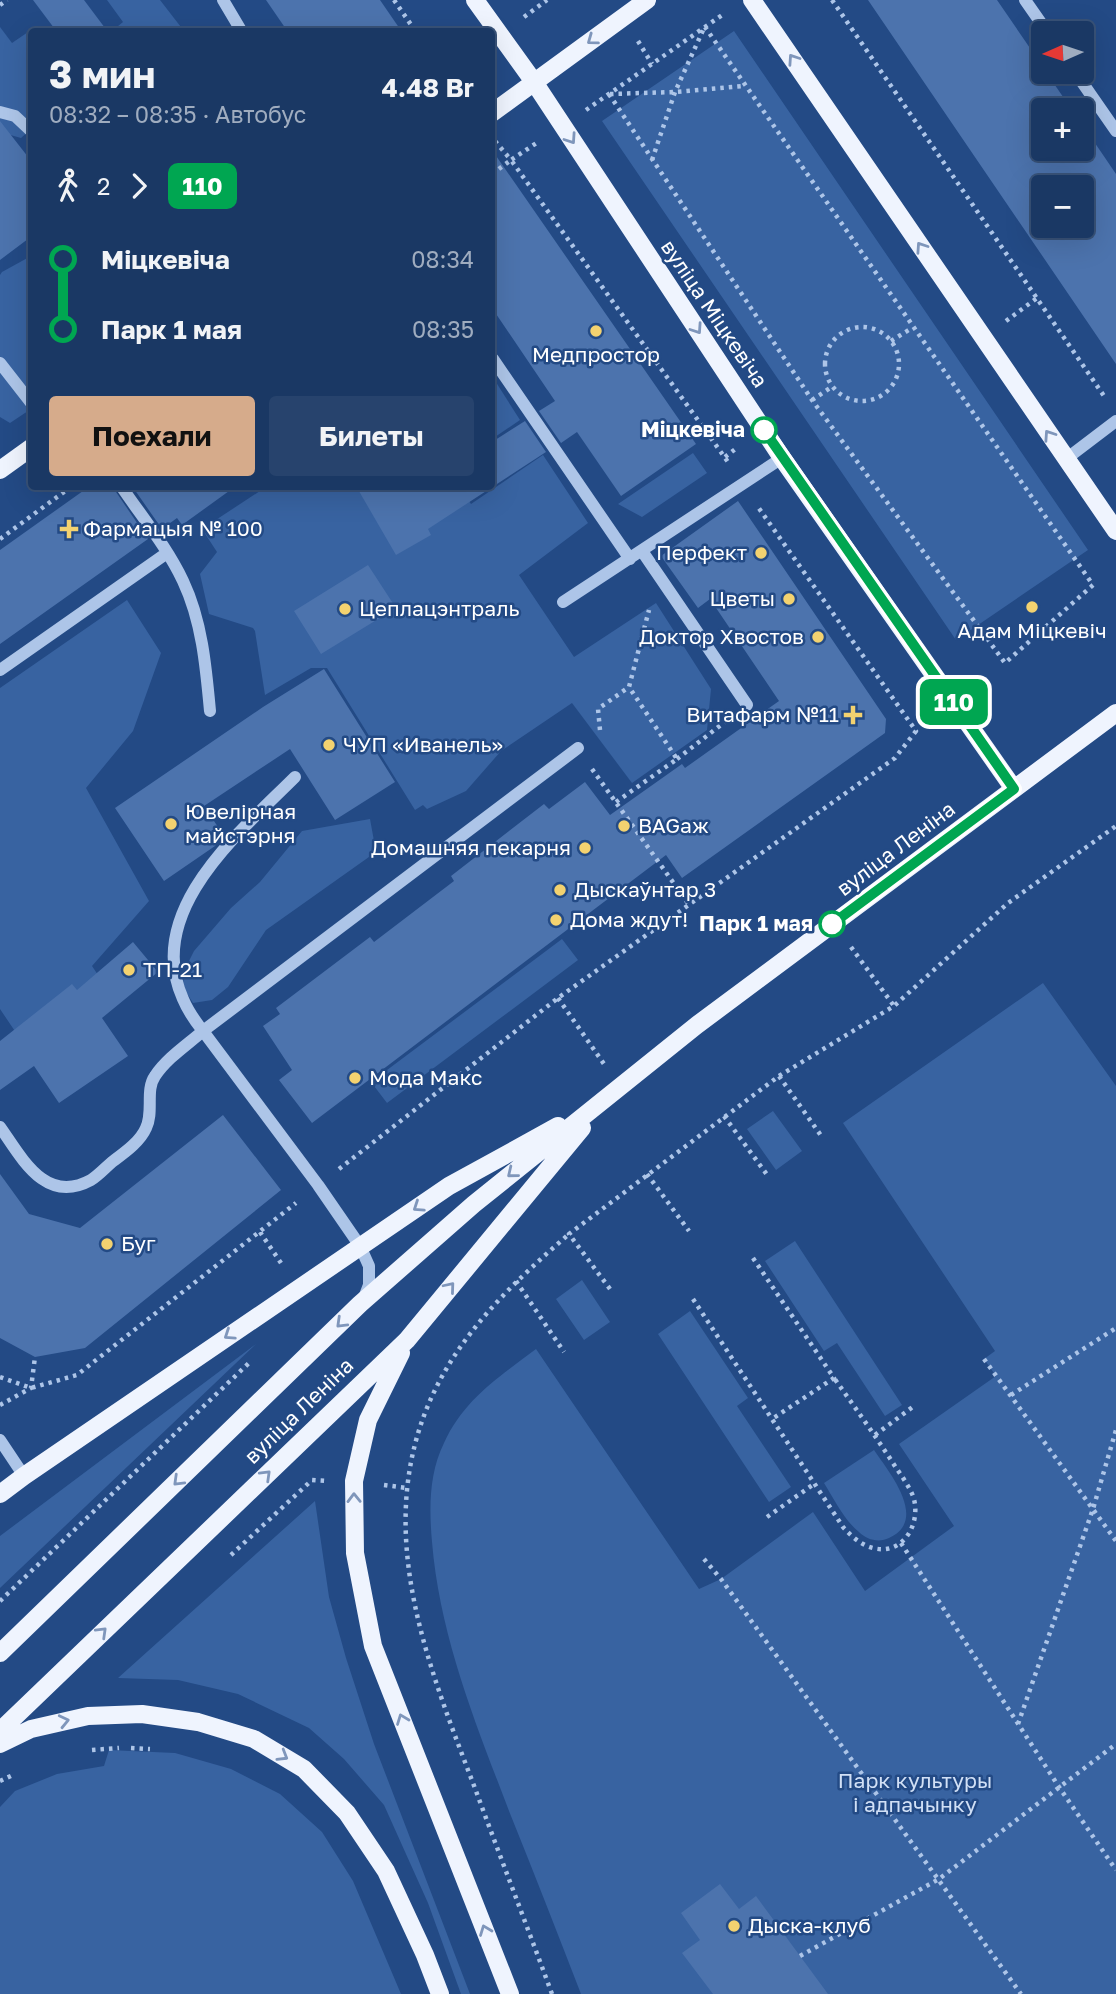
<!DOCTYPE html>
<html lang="ru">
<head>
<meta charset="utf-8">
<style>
	body { margin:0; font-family:"Golos Text",sans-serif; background:#27436d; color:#f1f3f6; height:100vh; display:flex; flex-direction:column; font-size:26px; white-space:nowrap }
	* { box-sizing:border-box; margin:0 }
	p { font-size:23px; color:#9facbf }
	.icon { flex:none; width:38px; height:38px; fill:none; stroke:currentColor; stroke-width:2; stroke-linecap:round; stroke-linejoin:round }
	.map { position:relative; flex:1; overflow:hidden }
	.side { position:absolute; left:28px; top:28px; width:467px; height:462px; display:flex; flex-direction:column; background:#1a3864; border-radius:7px; box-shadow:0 7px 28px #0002,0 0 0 2px #385278 }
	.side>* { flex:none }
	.badge { padding:0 14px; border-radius:10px; font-size:24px; line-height:46px }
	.needle { width:46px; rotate:267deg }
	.buttons { position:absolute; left:1031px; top:21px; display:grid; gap:14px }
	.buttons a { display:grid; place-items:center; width:63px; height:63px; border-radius:7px; background:#1a3864; box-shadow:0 7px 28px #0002,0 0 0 2px #385278; font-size:35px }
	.map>.badge { position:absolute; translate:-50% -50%; box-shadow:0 0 0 4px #fff }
	.legs { display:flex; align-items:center; gap:10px; height:77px; padding:0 21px; font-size:23px }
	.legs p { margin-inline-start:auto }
	.headline { display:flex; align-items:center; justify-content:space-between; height:119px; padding:0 21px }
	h1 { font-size:38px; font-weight:700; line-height:52px }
	.primary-button { display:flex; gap:14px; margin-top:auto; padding:14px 21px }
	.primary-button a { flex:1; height:80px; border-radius:7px; background:#d6ab8b; color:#111; font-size:28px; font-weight:700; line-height:80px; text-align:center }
	.primary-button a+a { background:#27436d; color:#f1f3f6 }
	ul { padding:0 21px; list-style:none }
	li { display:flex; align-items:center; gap:24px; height:70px; font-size:26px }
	li i { display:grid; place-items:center; width:10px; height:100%; margin:0 9px; background:currentColor }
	li i::after { content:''; width:18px; height:18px; margin:-9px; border:5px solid; border-radius:50%; background:#1a3864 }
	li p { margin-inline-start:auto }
	li:first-child i { background:linear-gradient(#0000 50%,currentColor 0) }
	li:last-child i { background:linear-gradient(currentColor 50%,#0000 0) }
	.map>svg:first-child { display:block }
	.green { fill:#3863a1 }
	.building { fill:#4c73ad; fill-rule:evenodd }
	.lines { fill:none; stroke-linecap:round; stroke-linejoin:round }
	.path { stroke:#adc5e8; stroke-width:4.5; stroke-dasharray:3.5 5; stroke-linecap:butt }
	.minor { stroke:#adc5e8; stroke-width:12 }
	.major { stroke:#eff4fe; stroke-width:18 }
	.oneway { stroke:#7f96bb }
	.line-1-casing { stroke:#fff; stroke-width:16 }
	.line-1 { stroke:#00a651; stroke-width:10 }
	.poi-dot { fill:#f3d270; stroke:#234a85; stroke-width:2.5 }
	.stop-1-dot { fill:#fff; stroke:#00a651; stroke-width:3.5 }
	.labels { text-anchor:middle; stroke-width:5; stroke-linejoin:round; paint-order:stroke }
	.street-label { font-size:21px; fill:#fff; stroke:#234a85 }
	.poi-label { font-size:21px; fill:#fff; stroke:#234a85; text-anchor:start }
	.stop-label { font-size:21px; font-weight:bold; fill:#fff; stroke:#234a85; text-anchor:end }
	.park-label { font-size:21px; fill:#d1e0f6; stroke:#234a85 }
</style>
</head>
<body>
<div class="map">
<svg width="1116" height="1994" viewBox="0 0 1116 1994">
	<rect width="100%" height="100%" fill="#234a85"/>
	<!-- green -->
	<path class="green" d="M107,0h53l24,31h-72l11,-9z
		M0,27l12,16 19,-13 1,1 -1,98 -10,9 -21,-6z
		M734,31l354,519 -132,90 -354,-519z
		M31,256v153l-21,14 -10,-6v-142l2,-3z
		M492,376l28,44 -28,19z
		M693,453l14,20 -65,44 -24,-13z
		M543,455l45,68 -69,52 55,82 82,-54 55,86 -4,41 -75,53 -60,-80 -71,48 -35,40 -39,18 -4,-4 -8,5 -88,-142h-16l-46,27 -10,-64 -2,-3 -44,-14 -9,-40 17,-22 -15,-23 64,-42h194l11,17z
		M127,600l34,53 -28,78 -47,57 63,113 -57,65 22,33 -81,59 -33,-49v-321z
		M370,819l6,33 -110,78 -38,57 -16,13 -19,3 -10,-16 1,-16 10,-20 37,-43 29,-26 42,-51z
		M562,939l16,21 -191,143 -16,-21z
		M1043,983l73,103v908h-535c-23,-59 -46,-119 -70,-178 -34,-89 -71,-178 -79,-274 -3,-34 -3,-69 12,-99 20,-44 55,-66 92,-94l163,240 22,-10 92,-67 52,79 89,-65 -55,-82 97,-68 -12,-17 11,-8 -152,-228z
		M773,1111l29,40 -26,19 -29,-41z
		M795,1241l107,164 -17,11 -48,-73 -13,8 -59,-90z
		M582,1280l28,42 -26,18 -28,-41z
		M690,1311l58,87 -11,8 54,81 -22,15 -111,-168z
		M256,1344l-256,244v-52z
		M874,1450c15,22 55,70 15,88 -10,5 -22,2 -30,-6 -15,-12 -25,-33 -35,-49z
		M315,1501l14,96 17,61 28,86 96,250h-9l-33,-91 -44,-98 -40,-46 -35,-31 -71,-34 -60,-14 -60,-2z
		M109,1750l66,3 56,16 49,25 42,38 31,49 48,113h-401v-187l15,-16 42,-17 47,-8z"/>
	<!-- building -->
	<path class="building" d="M33,0h51l24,32h-51z
		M266,0h114l22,32h-114z
		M868,0h129l46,67v5h3l26,38h-29v39h39v-25l34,50v190zM1043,187h39v39h-39z
		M0,121l32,41v74l-32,24z
		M492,150l204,294 -75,52 -44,-64 -16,11 -22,-32 16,-10 -63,-93z
		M525,421l21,31 -118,77 3,6 -35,20 -40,-69h136v-44z
		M90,486h22l36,53 -148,105v-94z
		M132,486h104l-54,39 -5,-7 -15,11z
		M738,501l148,218 -1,14 -203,145 -16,-23 -354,268 -33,-43 13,-10 -29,-44 17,-12 -4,-6 94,-71 4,5 80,-61 -3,-5 93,-72 5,5 36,-27 25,33 72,-51 3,4 94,-67 -69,-102 -12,9 -37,-52z
		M368,565l28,43 -75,46 -27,-43z
		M324,669l71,113 -60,38 -45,-71 -86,57 20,30 -9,10 -51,35 -49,-73 148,-101z
		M133,942l25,30 -56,46 26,38 -69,47 -25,-37 -34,24v-49l72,-57 5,6z
		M223,1115l58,75 -196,158 -50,9 -35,-19v-164l29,40 51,14z
		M720,1884l19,25 17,-13 72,98h-115l-31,-41 18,-13 -19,-27z"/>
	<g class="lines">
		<!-- path -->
		<path class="path" d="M394,0l22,32
			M832,0l272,396
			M0,5l7,-5
			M524,17l23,-17
			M638,41l14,23
			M609,94l203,306 193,263 88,-78 -388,-558
			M610,94l65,-2 69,-6
			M586,110l139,-97
			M495,141l16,19 27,-18
			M652,160l23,-68 29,-64
			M492,174l19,-14 217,302
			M1006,321l31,-23
			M825 364a37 37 0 1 1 74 0a37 37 0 1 1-74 0Z
			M891,341l21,-13
			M812,400l21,-14
			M725,457l13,-10
			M0,539l72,-53
			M600,730l-2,-21 31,-22 20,-77
			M677,759l49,-38
			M592,769l98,137
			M616,802l61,-43 -48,-72
			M851,947l43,59
			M558,998l46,66
			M779,1076l115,-70 114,-103 108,-77
			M724,1116l44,60
			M339,1169l219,-171 337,-240 21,-27 -158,-224
			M647,1174l42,57
			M260,1232l23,34
			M753,1258l81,120 -62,41
			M516,1281l48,71
			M610,1289l-41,-55 210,-158 43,61
			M693,1299l150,228c8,9 18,18 30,21 31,8 49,-26 40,-52 -5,-12 -13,-22 -20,-33 -19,-29 -39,-57 -59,-85
			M984,1359l132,182
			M0,1377l31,11 46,-13 219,-172
			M1011,1395l105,-67
			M0,1405l31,-17 4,-31
			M875,1435l39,-29
			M384,1485l23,3
			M767,1517l47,-33
			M901,1543l158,244 57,83
			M231,1555l81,-75 15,1
			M704,1559l17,20 300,415
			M0,1601l251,-240
			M1018,1724l75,-215 23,-79
			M131,1748l19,1
			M92,1750l27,-2
			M0,1781l15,-7
			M800,1956l139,-77 177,-135
			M552,1994c-25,-68 -51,-135 -76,-203 -47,-124 -103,-256 -47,-388 30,-70 84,-120 140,-169"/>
		<!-- minor -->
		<path class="minor" d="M223,0l19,32
			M1025,0l23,33
			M1075,72l41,59
			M0,112l15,4 17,16
			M493,359l137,200
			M0,363l32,41
			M1066,459l50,-38
			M121,486c21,31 46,61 62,95 19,40 23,86 27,130
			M642,551l105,154
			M563,602l219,-144
			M0,670l167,-117
			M0,1127c22,31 45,78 91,53 8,-5 14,-12 21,-18 12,-9 28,-20 34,-34 8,-16 -1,-38 9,-52 12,-18 32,-31 48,-45 -8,-10 -15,-20 -20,-32 -40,-88 57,-167 112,-222
			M364,1298l5,-13v-19l-9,-20 -42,-61 -115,-154 375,-283
			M0,1440l24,36"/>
		<!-- major -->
		<path class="major" d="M475,0l59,82 248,376 232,331
			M752,0l364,531
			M492,113l155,-113
			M0,470l32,-23
			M401,1353l-33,67 -14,61 1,72 18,93 137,348
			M0,1494l24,-18 425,-290 109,-60
			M0,1653l360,-349 114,-100 223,-179 419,-312
			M0,1731l407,-391 175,-212
			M0,1744l31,-15 57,-13 54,-2 56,8 56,17 50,30 43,44 39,58 39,84 15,39"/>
	</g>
	<!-- one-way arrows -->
	<defs><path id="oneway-chevron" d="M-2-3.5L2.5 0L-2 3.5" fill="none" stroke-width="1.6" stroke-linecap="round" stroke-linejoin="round" transform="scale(1.75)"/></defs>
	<g class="oneway">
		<use href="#oneway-chevron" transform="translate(592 40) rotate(144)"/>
		<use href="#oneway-chevron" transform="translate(793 59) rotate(-124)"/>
		<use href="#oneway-chevron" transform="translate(571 139) rotate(56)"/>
		<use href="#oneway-chevron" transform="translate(921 247) rotate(-124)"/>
		<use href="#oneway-chevron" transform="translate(697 329) rotate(56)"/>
		<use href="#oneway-chevron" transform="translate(1049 435) rotate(-124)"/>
		<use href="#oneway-chevron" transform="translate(512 1173) rotate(141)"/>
		<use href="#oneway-chevron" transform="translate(418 1207) rotate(146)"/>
		<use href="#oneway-chevron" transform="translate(450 1287) rotate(-50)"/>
		<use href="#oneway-chevron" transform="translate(341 1323) rotate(136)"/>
		<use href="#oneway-chevron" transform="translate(229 1335) rotate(146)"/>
		<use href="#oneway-chevron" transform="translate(266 1475) rotate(-44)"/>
		<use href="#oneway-chevron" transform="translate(178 1481) rotate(136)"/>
		<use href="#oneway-chevron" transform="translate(354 1498) rotate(-91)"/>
		<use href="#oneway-chevron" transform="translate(102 1632) rotate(-44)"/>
		<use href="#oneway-chevron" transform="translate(402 1719) rotate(-111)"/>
		<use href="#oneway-chevron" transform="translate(64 1721) rotate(-13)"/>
		<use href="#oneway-chevron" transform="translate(283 1756) rotate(31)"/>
		<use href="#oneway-chevron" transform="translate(485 1930) rotate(-111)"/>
	</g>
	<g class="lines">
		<!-- line-1 casing -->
		<g class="line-1-casing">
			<path id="line-1" d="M764,430l250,359 -182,135"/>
		</g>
		<!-- line-1 -->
		<use href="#line-1" class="line-1"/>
	</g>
	<!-- markers -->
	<g class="poi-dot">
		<circle cx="596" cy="331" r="7"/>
		<path d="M65.5 518.5h7v7h7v7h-7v7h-7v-7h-7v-7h7z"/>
		<circle cx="761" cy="553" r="7"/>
		<circle cx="789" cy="599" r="7"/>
		<circle cx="1032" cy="607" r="7"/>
		<circle cx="345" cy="609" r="7"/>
		<circle cx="818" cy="637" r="7"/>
		<path d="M849.5 704.5h7v7h7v7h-7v7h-7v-7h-7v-7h7z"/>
		<circle cx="329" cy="745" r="7"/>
		<circle cx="171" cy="824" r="7"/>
		<circle cx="624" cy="826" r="7"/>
		<circle cx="585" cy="848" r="7"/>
		<circle cx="560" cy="890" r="7"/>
		<circle cx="556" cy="920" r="7"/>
		<circle cx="129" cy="970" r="7"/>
		<circle cx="355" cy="1078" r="7"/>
		<circle cx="107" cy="1244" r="7"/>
		<circle cx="734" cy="1926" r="7"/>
	</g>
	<g class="stop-1-dot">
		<circle cx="764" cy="430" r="12"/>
		<circle cx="832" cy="924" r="12"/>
	</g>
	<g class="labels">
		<!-- street labels -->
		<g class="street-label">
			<text transform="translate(714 314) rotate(56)" y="7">вуліца Міцкевіча</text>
			<text transform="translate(896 849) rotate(-37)" y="7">вуліца Леніна</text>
			<text transform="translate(299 1411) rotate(-44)" y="7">вуліца Леніна</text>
		</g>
		<!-- poi labels -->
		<g class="poi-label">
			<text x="596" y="362" text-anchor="middle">Медпростор</text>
			<text x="83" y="536">Фармацыя № 100</text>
			<text x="747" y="560" text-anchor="end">Перфект</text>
			<text x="775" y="606" text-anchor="end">Цветы</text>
			<text x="359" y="616">Цеплацэнтраль</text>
			<text x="1032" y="638" text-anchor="middle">Адам Міцкевіч</text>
			<text x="804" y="644" text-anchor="end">Доктор Хвостов</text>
			<text x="839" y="722" text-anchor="end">Витафарм №11</text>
			<text x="343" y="752">ЧУП «Иванель»</text>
			<text x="185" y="819">Ювелірная<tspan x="185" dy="24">майстэрня</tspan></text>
			<text x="638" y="833">BAGаж</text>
			<text x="571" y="855" text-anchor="end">Домашняя пекарня</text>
			<text x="574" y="897">Дыскаўнтар 3</text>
			<text x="570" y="927">Дома ждут!</text>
			<text x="143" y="977">ТП-21</text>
			<text x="369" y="1085">Мода Макс</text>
			<text x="121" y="1251">Буг</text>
			<text x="748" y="1933">Дыска-клуб</text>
		</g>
		<!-- stop labels -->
		<g class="stop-label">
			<text x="745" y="437">Міцкевіча</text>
			<text x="813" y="931">Парк 1 мая</text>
		</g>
		<!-- park labels -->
		<g class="park-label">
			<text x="915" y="1788">Парк культуры<tspan x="915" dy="24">і адпачынку</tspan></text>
		</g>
	</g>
</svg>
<div class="buttons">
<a><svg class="needle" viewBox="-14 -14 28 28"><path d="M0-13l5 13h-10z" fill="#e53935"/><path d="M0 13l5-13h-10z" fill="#9facbf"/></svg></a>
<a>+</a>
<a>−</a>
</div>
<b class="badge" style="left:954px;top:702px;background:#00a651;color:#fff">110</b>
<section class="side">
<div class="headline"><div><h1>3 мин</h1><p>08:32 – 08:35 · Автобус</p></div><b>4.48 Br</b></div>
<div class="legs"><svg class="icon" aria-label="walk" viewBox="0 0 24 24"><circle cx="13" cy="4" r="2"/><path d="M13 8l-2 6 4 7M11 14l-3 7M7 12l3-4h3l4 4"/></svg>2<svg class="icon" aria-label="forward" viewBox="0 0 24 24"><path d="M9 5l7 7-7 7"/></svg><b class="badge" style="background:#00a651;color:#fff">110</b></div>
<ul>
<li><i style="color:#00a651"></i><b>Міцкевіча</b><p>08:34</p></li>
<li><i style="color:#00a651"></i><b>Парк 1 мая</b><p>08:35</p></li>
</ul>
<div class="primary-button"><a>Поехали</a><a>Билеты</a></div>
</section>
</div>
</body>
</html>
